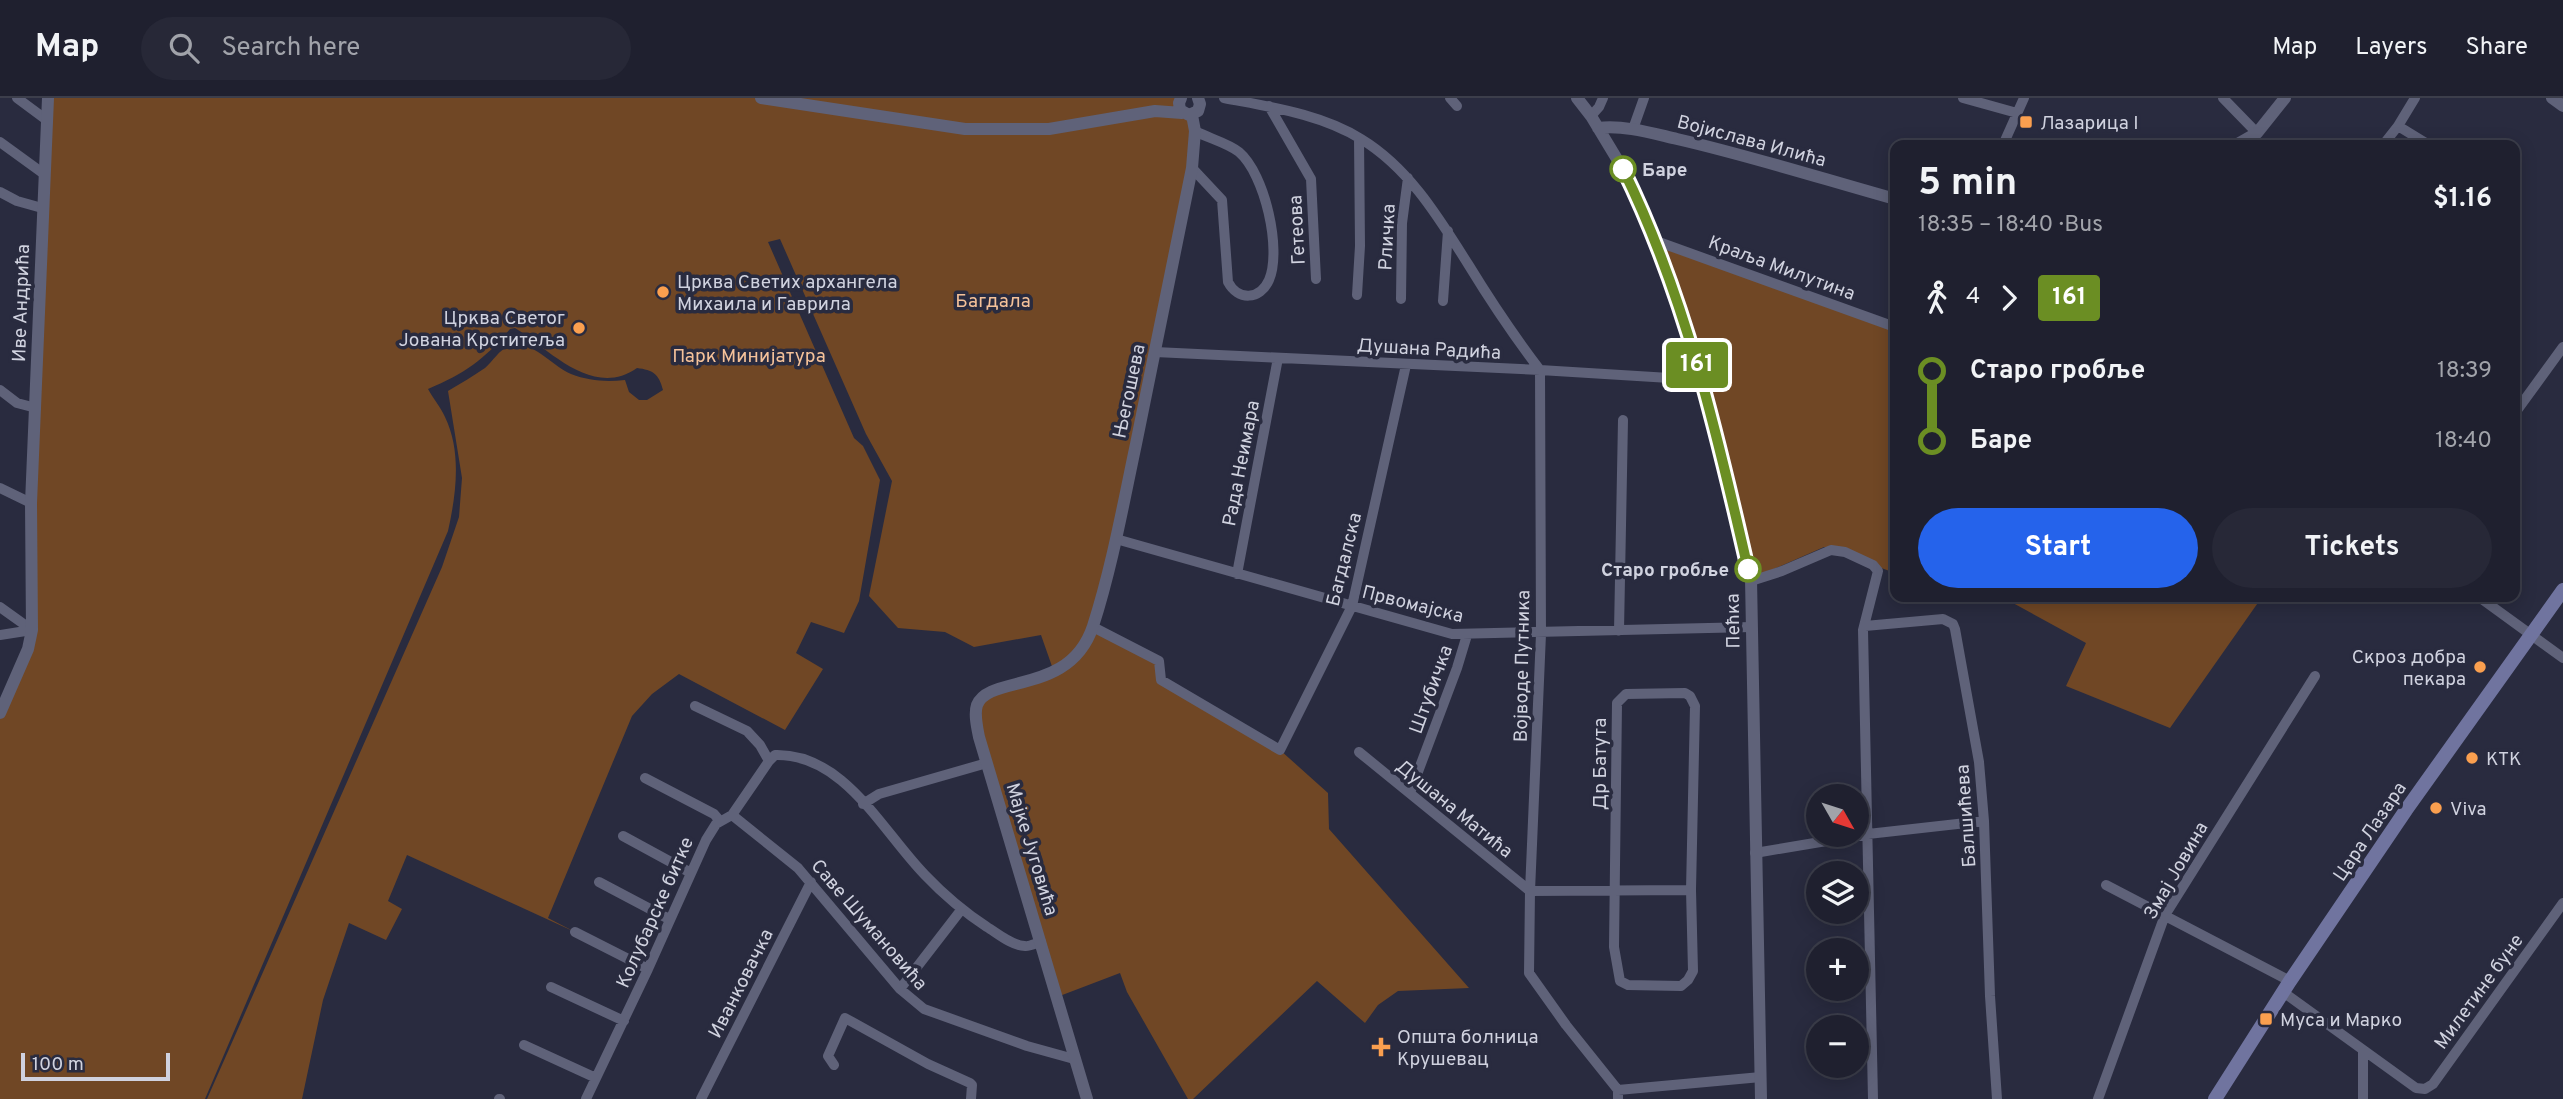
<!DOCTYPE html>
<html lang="en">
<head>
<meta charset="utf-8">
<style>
	body { margin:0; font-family:Overpass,sans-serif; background:#272837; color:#f1f3f6; height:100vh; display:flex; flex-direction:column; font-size:26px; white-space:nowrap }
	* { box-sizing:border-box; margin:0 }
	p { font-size:23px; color:#a1a3aa }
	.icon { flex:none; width:38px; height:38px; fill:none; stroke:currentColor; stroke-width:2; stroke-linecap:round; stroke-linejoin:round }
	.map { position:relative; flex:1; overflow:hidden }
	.details { position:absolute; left:1890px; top:42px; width:630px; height:462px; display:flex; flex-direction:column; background:#1f202f; border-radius:14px; box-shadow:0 4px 18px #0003,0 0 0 2px #3c3e4b }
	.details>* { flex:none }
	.badge { padding:0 14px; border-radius:5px; font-size:24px; line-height:46px }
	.needle { width:46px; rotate:129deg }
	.fabs { position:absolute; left:1806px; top:686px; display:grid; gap:14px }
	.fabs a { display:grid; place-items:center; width:63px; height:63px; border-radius:50%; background:#1f202f; box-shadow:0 4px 18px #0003,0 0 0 2px #3c3e4b; font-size:35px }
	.scale { position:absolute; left:21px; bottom:18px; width:149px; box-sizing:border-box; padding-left:7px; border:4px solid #d0d2df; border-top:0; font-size:19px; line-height:24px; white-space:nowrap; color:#d0d2df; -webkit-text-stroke:5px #292b3f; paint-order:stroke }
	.map>.badge { position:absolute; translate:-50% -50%; box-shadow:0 0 0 4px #fff }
	.legs { display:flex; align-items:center; gap:10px; height:77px; padding:0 28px; font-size:23px }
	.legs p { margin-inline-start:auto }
	.headline { display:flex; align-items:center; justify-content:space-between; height:119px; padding:0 28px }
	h1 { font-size:38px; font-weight:700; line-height:52px }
	.primary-button { display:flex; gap:14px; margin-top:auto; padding:14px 28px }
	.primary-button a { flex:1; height:80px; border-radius:42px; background:#2563eb; color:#fff; font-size:28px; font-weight:700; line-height:80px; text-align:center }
	.primary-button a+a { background:#272837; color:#f1f3f6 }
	ul { padding:0 28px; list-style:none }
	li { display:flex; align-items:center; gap:24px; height:70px; font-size:26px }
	li i { display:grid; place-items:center; width:10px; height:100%; margin:0 9px; background:currentColor }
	li i::after { content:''; width:18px; height:18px; margin:-9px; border:5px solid; border-radius:50%; background:#1f202f }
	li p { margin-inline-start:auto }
	li:first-child i { background:linear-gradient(#0000 50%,currentColor 0) }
	li:last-child i { background:linear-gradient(currentColor 50%,#0000 0) }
	header { display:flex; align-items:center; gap:42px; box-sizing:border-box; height:98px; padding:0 35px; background:#1f202f; border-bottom:2px solid #3c3e4b }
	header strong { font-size:33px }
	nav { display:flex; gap:38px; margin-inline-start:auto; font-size:24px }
	.search { width:490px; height:63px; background:#272837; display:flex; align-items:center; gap:18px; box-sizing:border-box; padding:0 24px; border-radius:38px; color:#a1a3aa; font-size:26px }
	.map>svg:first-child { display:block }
	.green { fill:#704725 }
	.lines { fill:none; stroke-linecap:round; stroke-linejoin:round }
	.minor { stroke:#5f6279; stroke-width:10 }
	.tertiary { stroke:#5f6279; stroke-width:12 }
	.secondary { stroke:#70749f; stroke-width:14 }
	.line-1-casing { stroke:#fff; stroke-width:16 }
	.line-1 { stroke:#6b8e23; stroke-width:10 }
	.poi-dot { fill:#fa9f4f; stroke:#292b3f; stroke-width:2.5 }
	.stop-1-dot { fill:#fff; stroke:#6b8e23; stroke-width:3.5 }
	.labels { text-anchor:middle; stroke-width:7; stroke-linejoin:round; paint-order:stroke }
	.poi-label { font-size:19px; fill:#d0d2df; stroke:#292b3f; text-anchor:start }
	.street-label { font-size:19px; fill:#d0d2df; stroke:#292b3f }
	.stop-label { font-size:19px; font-weight:bold; fill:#d0d2df; stroke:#292b3f; text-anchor:start }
	.park-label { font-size:19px; fill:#f5c29a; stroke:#292b3f }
</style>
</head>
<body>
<header>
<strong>Map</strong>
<div class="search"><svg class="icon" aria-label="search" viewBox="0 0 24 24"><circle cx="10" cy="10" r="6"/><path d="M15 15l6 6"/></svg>Search here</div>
<nav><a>Map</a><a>Layers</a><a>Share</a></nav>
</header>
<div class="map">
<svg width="2563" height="1001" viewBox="0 0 2563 1001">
	<rect width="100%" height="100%" fill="#292b3f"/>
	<!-- green -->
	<path class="green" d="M48,0h1133l14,33 -102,496 66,34 3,20 118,69 48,43 1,36 140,159 -71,3 -20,14 -13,18 -48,-42 -124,118h-5l-61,-107 -7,-19 -63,24 -78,-260 4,-41 71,-24 -13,-37 -67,12 -29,-15 -47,-4 -29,-32 23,-115 -26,-47 -86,-195 -12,3 86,196 9,8 17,34 -21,121 -15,32 -33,-11 -15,31 27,16 -38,61 -106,-56 -27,20 -20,22 -84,202 27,14 -168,-77 -19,46 14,8 -16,31 -37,-17 -26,77 -21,99h-95l235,-532 17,-50 3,-39 -14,-87c12,-7 25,-15 37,-23 8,-7 14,-18 24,-22 20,-9 43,20 62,28 18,7 35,8 54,6l4,12 10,8h8l16,-10c-4,-16 -10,-20 -26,-22 -44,31 -87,-18 -122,-40l-5,1c-27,32 -45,44 -82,60 5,9 13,19 17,28 17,35 11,78 3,114l-243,568h-205v-386l28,-64z
		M1656,143l239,86v246l-71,-26 -73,32 -14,-61z
		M2002,499h260l-92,131 -104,-42 20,-43z"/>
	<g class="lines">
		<!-- minor -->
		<path class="minor" d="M17,0l31,23
			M1224,0c46,9 97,16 137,41 48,29 78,79 107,125 22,36 46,72 72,106l1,264 -11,257 -1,82 37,52 52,65v9
			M1450,0l7,8
			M1963,0l54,15
			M2223,0l34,35
			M1269,8l42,73 5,100
			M1591,18l8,-9 4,-9
			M2398,28l31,19
			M1633,31l11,-31
			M0,44l44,32
			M2003,47l21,-47
			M2383,47l15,-19 17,-28
			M1192,70l30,32 6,82c10,19 32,18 41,-2 13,-30 -4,-106 -30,-128 -11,-9 -31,-14 -44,-21
			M0,94l17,9 25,7
			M1656,143l239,86
			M1357,197l3,-49 -1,-108
			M1401,201l1,-76 6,-45
			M1443,203l5,-70
			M1155,254l385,18 162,10
			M0,292l17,13 19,5
			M2515,315l48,-66
			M0,390l31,15
			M1116,441l336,95 300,-7
			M1237,476l41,-216
			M1751,483l31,-10 49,-21 14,2 28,13 5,6 -15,59 10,469
			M2479,499l84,61
			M0,509l32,23
			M1865,528l78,-7 10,5 2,5 24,133 5,59 6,175 7,103
			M1093,529l66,34 2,19 119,70 72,-144 54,-241
			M1619,533l4,-211
			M0,537l32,-5
			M1685,595l5,3 5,10 -4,184 2,81 -5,9 -7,6 -53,-1 -8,-4 -6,-34 3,-244 9,-9z
			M695,608l52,25 13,14 9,16
			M1359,654l171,139
			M645,680l69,36 6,7
			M1410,695l47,-125 10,-33
			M863,706l16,-10 108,-31
			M732,717l66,53 102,121 24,20 103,37 47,13
			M623,738l68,37
			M1755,755l113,-19 116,-13
			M599,784l70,37
			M2106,787l184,96
			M1530,793l161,-1
			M575,834l73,37
			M551,889l73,34
			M900,891l61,-79
			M2283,894l133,96 9,1 8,-5 130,-181
			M524,947l72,33
			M2363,954v47
			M834,967l-6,-9 17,-38 83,46 42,19 2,2 -1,14
			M1618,992l143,-13
			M499,1001h1
			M586,1001l62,-130 58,-129 10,-16 16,-9 37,-54 6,-6c69,-2 107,76 150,120 19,20 39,37 62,52 10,6 25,19 38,19 4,1 11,-3 16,-4
			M701,1001l110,-217
			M2098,1001l67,-184 150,-239"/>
		<!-- tertiary -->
		<path class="tertiary" d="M761,0l204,31h84l106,-18 27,2
			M1181,0l-2,5 1,7 9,5 9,-4 2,-7 -2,-6
			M1577,0l14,18 32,53 33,72 46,139 49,199 10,520
			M2552,0l11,8
			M1598,30c27,-3 53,5 79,11 74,17 146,40 218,60
			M2236,47l21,-12 28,-35
			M0,615l28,-64 4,-19 -1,-127 17,-405
			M1087,1001l-108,-362c-2,-10 -5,-23 -2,-32 12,-31 93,-9 116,-79 19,-59 30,-121 43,-182 19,-92 38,-184 56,-276l3,-37 -3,-16"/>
		<!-- secondary -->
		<path class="secondary" d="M2215,1001l75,-118 116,-171 157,-220"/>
	</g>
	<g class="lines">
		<!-- line-1 casing -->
		<g class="line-1-casing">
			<path id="line-1" d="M1623,71c62,126 94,264 125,400"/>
		</g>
		<!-- line-1 -->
		<use href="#line-1" class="line-1"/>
	</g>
	<!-- markers -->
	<g class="poi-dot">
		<rect x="2019" y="17" width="14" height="14" rx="3.5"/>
		<circle cx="663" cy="194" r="7"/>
		<circle cx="579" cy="230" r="7"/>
		<circle cx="2480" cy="569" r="7"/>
		<circle cx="2472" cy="660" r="7"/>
		<circle cx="2436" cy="710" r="7"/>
		<rect x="2259" y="914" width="14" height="14" rx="3.5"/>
		<path d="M1377.5 938.5h7v7h7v7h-7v7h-7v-7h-7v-7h7z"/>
	</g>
	<g class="stop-1-dot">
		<circle cx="1623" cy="71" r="12"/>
		<circle cx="1748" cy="471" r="12"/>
	</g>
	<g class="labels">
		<!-- poi labels -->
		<g class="poi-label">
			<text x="2040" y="31">Лазарица I</text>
			<text x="677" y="190">Црква Светих архангела<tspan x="677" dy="22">Михаила и Гаврила</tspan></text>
			<text x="565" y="226" text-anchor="end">Црква Светог<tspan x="565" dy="22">Јована Крститеља</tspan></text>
			<text x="2466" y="565" text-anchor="end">Скроз добра<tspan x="2466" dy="22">пекара</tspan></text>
			<text x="2486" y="667">KTK</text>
			<text x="2450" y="717">Viva</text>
			<text x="2280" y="928">Муса и Марко</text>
			<text x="1397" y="945">Општа болница<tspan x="1397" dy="22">Крушевац</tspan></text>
		</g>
		<!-- street labels -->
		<g class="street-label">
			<text transform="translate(1752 42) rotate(15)" y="7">Војислава Илића</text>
			<text transform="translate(1296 132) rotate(-93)" y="7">Гетеова</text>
			<text transform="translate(1386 139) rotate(-87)" y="7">Рличка</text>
			<text transform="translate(1782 169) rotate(20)" y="7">Краља Милутина</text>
			<text transform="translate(20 205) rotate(-88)" y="7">Иве Андрића</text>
			<text transform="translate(1429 250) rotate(3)" y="7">Душана Радића</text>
			<text transform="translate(1128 293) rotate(-78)" y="7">Његошева</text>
			<text transform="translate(1240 365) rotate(-79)" y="7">Рада Неимара</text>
			<text transform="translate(1343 461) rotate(-76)" y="7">Багдалска</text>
			<text transform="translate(1413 505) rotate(14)" y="7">Првомајска</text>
			<text transform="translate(1732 523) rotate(-91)" y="7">Пећка</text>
			<text transform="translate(1521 568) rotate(-89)" y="7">Војводе Путника</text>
			<text transform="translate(1430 591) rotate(-70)" y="7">Штубичка</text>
			<text transform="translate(1599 666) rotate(-90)" y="7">Др Батута</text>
			<text transform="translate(1455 710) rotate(39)" y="7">Душана Матића</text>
			<text transform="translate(1965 718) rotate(-94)" y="7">Балшићева</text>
			<text transform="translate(2369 733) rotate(-56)" y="7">Цара Лазара</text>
			<text transform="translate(1033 751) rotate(73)" y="7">Мајке Југовића</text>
			<text transform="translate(2175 772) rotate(-60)" y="7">Змај Јовина</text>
			<text transform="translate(654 814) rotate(-66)" y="7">Колубарске битке</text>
			<text transform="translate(870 826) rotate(49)" y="7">Саве Шумановића</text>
			<text transform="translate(740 885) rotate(-63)" y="7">Иванковачка</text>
			<text transform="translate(2478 893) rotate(-54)" y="7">Милетине буне</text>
		</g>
		<!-- stop labels -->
		<g class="stop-label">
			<text x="1642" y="78">Баре</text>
			<text x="1729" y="478" text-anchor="end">Старо гробље</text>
		</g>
		<!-- park labels -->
		<g class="park-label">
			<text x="993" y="209">Багдала</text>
			<text x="749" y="264">Парк Минијатура</text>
		</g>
	</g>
</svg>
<div class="fabs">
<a><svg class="needle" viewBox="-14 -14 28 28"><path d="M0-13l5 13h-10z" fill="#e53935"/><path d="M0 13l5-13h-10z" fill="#a1a3aa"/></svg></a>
<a><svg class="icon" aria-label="layers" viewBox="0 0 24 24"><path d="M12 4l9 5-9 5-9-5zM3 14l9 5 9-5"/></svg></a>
<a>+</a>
<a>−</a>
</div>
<div class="scale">100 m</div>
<b class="badge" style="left:1697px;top:267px;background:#6b8e23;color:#fff">161</b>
<section class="details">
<div class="headline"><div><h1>5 min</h1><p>18:35 – 18:40 · Bus</p></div><b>$1.16</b></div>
<div class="legs"><svg class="icon" aria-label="walk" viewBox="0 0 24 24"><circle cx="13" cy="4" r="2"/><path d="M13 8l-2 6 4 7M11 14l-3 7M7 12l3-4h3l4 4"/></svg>4<svg class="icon" aria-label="forward" viewBox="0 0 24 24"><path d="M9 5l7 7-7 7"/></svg><b class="badge" style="background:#6b8e23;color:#fff">161</b></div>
<ul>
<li><i style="color:#6b8e23"></i><b>Старо гробље</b><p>18:39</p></li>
<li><i style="color:#6b8e23"></i><b>Баре</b><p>18:40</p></li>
</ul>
<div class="primary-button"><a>Start</a><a>Tickets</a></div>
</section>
</div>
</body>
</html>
